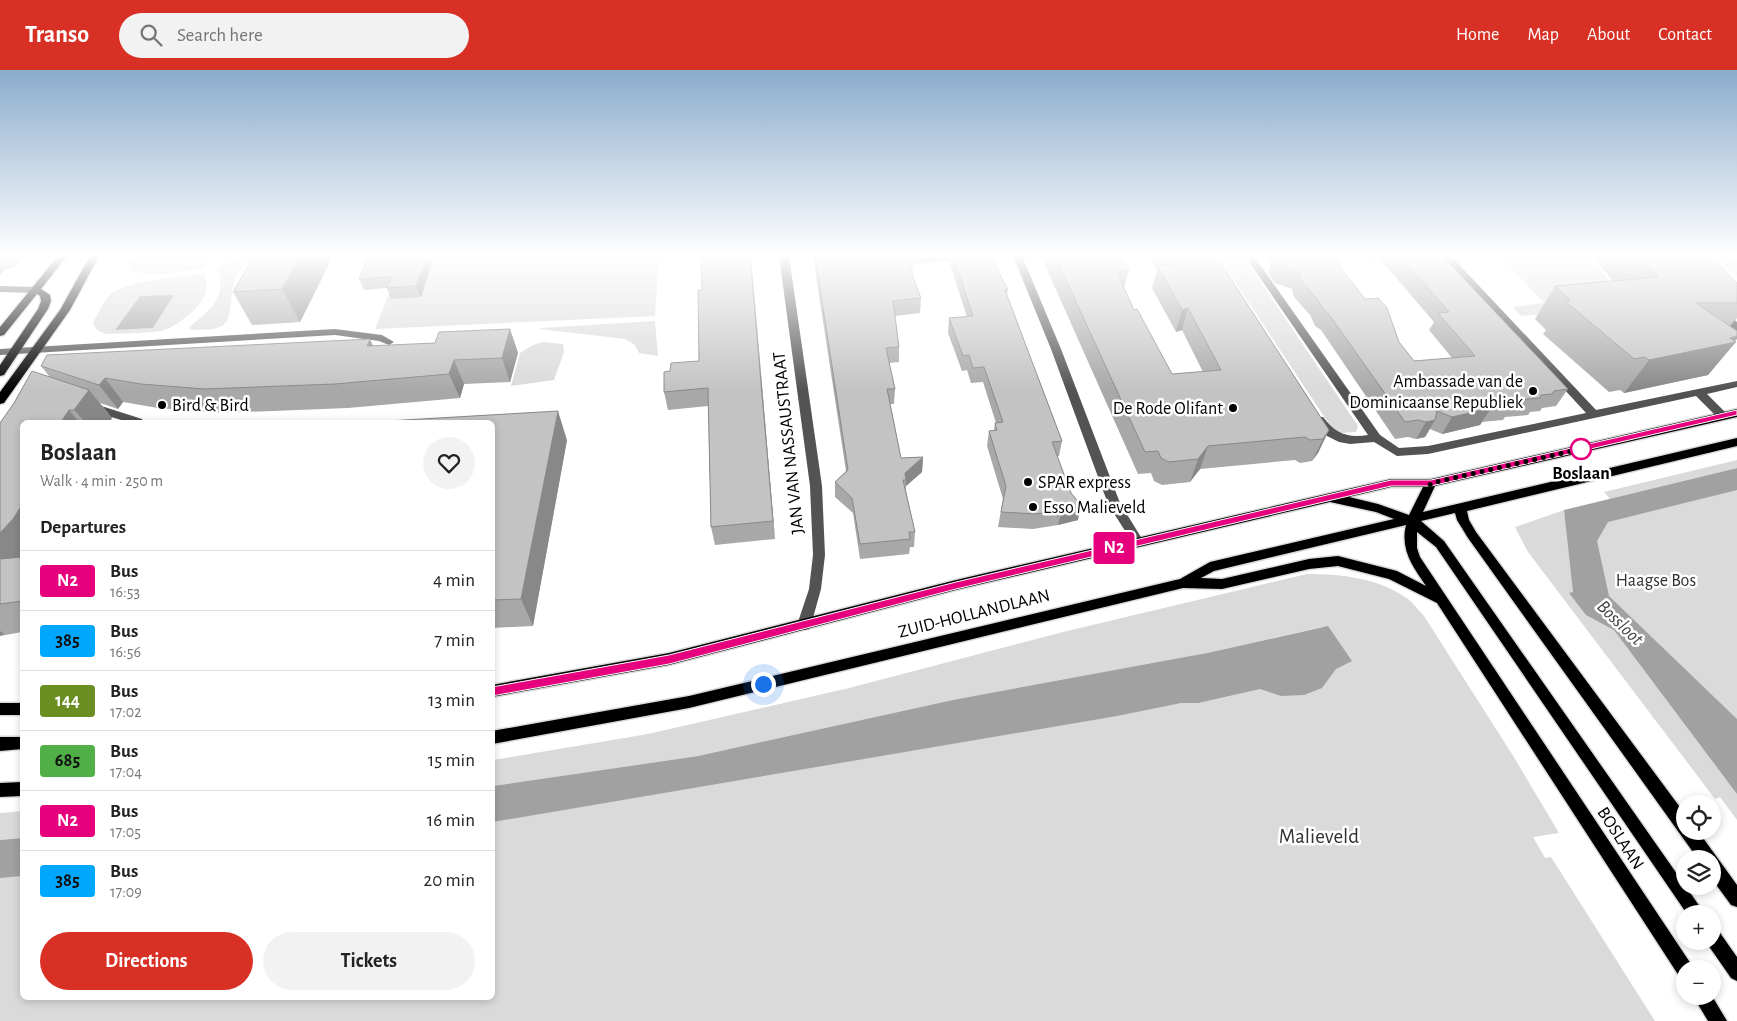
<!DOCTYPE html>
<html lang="en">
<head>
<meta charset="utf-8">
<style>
	body { margin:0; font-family:"Alegreya Sans",sans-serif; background:#f2f2f2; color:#222; height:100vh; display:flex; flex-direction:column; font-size:19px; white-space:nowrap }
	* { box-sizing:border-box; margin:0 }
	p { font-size:16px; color:#767676 }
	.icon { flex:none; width:28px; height:28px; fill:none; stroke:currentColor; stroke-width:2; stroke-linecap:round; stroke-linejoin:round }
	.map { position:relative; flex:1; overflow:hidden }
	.panel { position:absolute; left:20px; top:350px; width:475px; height:580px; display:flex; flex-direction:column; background:#fff; border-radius:8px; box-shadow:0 2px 8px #0003 }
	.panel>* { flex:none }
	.badge { padding:0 10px; border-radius:4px; font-size:18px; line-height:32px }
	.tools { position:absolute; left:1676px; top:725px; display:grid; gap:10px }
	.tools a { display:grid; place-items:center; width:45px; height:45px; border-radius:50%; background:#fff; box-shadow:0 2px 8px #0003; font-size:25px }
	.you { position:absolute; width:25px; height:25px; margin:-12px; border:4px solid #fff; border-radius:50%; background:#1a73e8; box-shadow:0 0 0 8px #1a73e833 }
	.map>.badge { position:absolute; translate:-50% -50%; box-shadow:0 0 0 2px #fff }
	h2 { padding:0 20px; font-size:19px; line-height:45px }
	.round { display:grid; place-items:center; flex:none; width:52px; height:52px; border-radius:26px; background:#f2f2f2 }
	.summary { display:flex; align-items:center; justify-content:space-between; height:85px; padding:0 20px }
	h1 { font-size:24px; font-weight:600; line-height:38px }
	.button { display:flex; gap:10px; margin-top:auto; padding:10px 20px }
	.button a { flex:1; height:58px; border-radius:30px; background:#d93025; color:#fff; font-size:20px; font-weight:600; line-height:58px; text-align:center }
	.button a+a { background:#f2f2f2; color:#222 }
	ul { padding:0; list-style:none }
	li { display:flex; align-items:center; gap:15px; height:60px; padding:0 20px; border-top:1px solid #e0e0e0 }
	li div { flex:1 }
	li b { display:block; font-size:19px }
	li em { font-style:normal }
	li .badge { min-width:55px; font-weight:700; text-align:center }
	header { display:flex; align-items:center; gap:30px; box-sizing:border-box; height:70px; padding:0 25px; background:#d93025; color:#fff }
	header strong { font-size:24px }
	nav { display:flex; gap:28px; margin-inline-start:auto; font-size:18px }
	.search { width:350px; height:45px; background:#f2f2f2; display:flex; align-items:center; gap:12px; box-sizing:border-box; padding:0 18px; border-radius:28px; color:#767676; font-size:19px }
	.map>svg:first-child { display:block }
	.green { fill:#dadada; fill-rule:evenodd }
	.water { fill:#a1a1a1 }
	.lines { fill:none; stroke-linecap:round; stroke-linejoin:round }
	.major-casing { stroke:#dbdbdb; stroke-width:3 }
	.minor { fill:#535353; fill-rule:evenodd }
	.major { fill:#000; fill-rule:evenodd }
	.wall { fill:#a8a8a8 }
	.shaded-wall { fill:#888 }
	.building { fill:#c3c3c3; stroke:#888 }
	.line { fill:#e6007e; stroke:#fff }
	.walk { stroke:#000; stroke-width:5; stroke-dasharray:0 9 }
	.poi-dot { fill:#000; stroke:#fff; stroke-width:2 }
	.stop-dot { fill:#fff; stroke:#e6007e; stroke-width:2.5 }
	.labels { text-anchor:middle; stroke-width:5; stroke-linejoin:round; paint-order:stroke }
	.poi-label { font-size:18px; fill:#000; stroke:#fff; text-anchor:start }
	.street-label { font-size:18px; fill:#000; stroke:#fff }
	.stop-label { font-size:18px; font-weight:bold; fill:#000; stroke:#fff }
	.park-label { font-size:18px; fill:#313131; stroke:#fff }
	.water-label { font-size:19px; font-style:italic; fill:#424242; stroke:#fff }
	.near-park-label { font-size:21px; fill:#313131; stroke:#fff }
</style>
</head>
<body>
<header>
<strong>Transo</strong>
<div class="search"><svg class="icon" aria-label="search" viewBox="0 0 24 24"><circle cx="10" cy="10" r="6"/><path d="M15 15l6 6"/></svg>Search here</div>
<nav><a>Home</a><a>Map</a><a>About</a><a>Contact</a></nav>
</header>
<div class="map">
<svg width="1737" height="951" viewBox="0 0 1737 951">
	<rect width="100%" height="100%" fill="#fff"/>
	<!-- green -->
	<path class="green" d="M132,186h77l-6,12c-19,3 -62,13 -77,-2z
		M241,186h15c-8,5 -18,14 -21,23 -6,14 -1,40 -13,47 -8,5 -21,3 -30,4l-3,-2c22,-20 39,-29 28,-61z
		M404,186h255l-4,60 -280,13z
		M1218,186h25l115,170 -2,6 -15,1 -10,-6z
		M1500,186h89l44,54 -62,1 -50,5 -8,-9 31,-4z
		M1712,186c10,0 17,-1 25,6v15z
		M204,203c8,21 -6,36 -23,48 -6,4 -14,9 -21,10 -18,3 -37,2 -55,3l-8,-4 -4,-7c5,-9 9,-20 16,-27 15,-17 72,-18 95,-23zM174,225l-21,33 -38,2z
		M655,251l3,35 -19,-3 -4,-8 -10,-6 -85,-10 1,-1z
		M542,272l21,2 1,8 -10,28 -43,6 9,-33 11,-7z
		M1737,390v8l-127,31 -6,-7z
		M1737,410v340l-17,-23 -5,2 -187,-247 -13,-25 49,-17v6z
		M1307,504c34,0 72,4 101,25 6,5 11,12 16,17l88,138 47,79 -26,4 12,21 6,-1 104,164h-1655v-164l22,-2v143h470l1,-198 425,-69 409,-105 -120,27 -509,103 -205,30v-26l155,-26 201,-46 214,-56z
		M22,741v27l-22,2v-27z"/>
	<!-- water -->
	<path class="water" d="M0,186h24l-9,11 -9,2 -6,7z
		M174,225l-21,33 -38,2 25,-34z
		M1737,398v22l-129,32 -11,19 12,55 128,123v75l-123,-164 -28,-15 -17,-22 4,-1 -9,-82z
		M1328,556l24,35 -16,8 -14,19 -18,7 -23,1 -21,-7 -62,14h-17l-64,13 -624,106v-36l205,-30 255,-56 254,-47z
		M22,768v38l-22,2v-38z"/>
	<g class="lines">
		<!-- major casing -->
		<g class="major-casing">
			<path id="major" d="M58,186h9l-26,33 9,6 1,6 -3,8 -44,66 -4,1v-11l38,-56 3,-8 -1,-5 -3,-2 -33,41 -4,1v-9z
				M90,186h9l-29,54 -66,93 -4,1v-12l60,-82z
				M1737,339v8l-302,69 -12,26 314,-74v8l-270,65 2,9 7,12 209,282v17h13l39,54v22l-6,-2 -19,-26v-20h-14l-230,-321 -11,-18 -2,-7 -34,8 23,20 261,373h-18l-251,-367 -19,-15v16l3,9 271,407 2,5h-8v10l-6,-3 -242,-373 -48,-24 -51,-13 -29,3 -87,20 -39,-1 -494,120 -197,36v-13l197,-35 491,-117 30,-17 184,-43 -18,-7 -46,-10 -374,88 -287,75 -177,32v-12l177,-32 287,-73 435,-101h40zM1391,417h32l-14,28 -31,-11 -29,-7zM1406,455c-6,25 7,42 20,61l-29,-15 -59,-15 -29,3 -87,20 -21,-1 13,-7z
				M0,633h22v12h-22z
				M0,667h22v12l-22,2z
				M22,712v14l-22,1v-14z
				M1712,858l6,2 19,27v24l-6,-3 -25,-36 6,-1z
				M1693,926h19l15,25h-19z"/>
		</g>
		<!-- minor -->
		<path class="minor" d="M779,186h10l33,230 3,69 -4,34 -10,36 -2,4 -5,1 -5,-1 -2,-4 12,-36 4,-34 -3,-69z
			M1013,186h9l39,93 59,154 24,39 -2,3h-8l-26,-41 -57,-155z
			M1245,186h9l126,179 19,13 29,-2 158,-33 -144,-157h9l145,154 141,-29v6l-30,7 22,22 -2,3h-8l-23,-23 -268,58 -31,2 -23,-14 -24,2 -11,-2 -12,-6 -14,-16 2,-3h8c13,17 24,21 45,18z
			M0,216l36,1 5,3 -5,3 -36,-1z
			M1721,238l3,1 13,13v9l-4,-1 -17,-19z
			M335,259l47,6 12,7 -5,3 -10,-4 -44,-6 -335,20v-6z
			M92,333l50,16 2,3h-16l-40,-12 -1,-3 1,-3z"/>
		<!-- major -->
		<use href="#major" class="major"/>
	</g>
	<!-- wall -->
	<path class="wall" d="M254,186h79l-33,66 -48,3 -19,-33z
		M751,186l24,283 -60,6 -4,-18 -3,-121 -40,4 -4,-18 6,-21 29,-10 3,-71z
		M813,186h180l8,21 7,12 -1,6 55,146 -3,15h-2l21,64 -20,5 -25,4 -35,-2 5,-28 -16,-53 2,-15 5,-1 1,-7h1l-13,-41 -12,1 -4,-13 -5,1 -14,-38 1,-15 18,-1 -18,-56 -36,3 -1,10 9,24 -1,15 -25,3 4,31v15l-10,1 6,26 -1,15h-4l11,54 22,-1 -1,15 -16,14v5l9,41 -1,15h-4l-1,7 -49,5 -7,-46 -18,-16v-15l11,-11z
		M1041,186h80l8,14 -5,18 10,22 38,64 31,-2 -21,-42 -6,2 -24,-44 5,-17 -8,-15h67l113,174 -11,23 -6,8 -12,2 -5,-3 -95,9 -10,13 -28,3 -8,-4 -3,-8 -13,1z
		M1266,186h72l4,6 -2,5 74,94 38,-3 -23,-28 5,-8 -54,-63 -8,1 -3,-4h73l126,133 -12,17 -14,2 -2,3 -10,1 -2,3 -23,2 -2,3 -21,2 -2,3 -38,9 -12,-5 -5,8 -9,2 -8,-2 -13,2 -74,-109 -6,-4 -5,-11 -16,-18 -2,-8 -17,-6 -7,-11 3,-9z
		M1592,186h119l26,27v35l-7,8 5,15 -27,34 -84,18 -4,-3 -11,2 -66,-58 3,-4 -11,-11 20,-33 58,-5z
		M432,193l-11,34 -30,2 -4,-11 -23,2 -5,-11z
		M510,259l8,24 -8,29 -46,2 -4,14 -112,10 -127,5 -63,-5 -35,-6 -5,7 -18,-6 12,15 -3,4h-87v210l-22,4v-213l49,-47 -8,-10 394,-23z
		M492,352l75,18 -34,186 -41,2z"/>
	<!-- shaded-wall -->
	<path class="shaded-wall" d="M300,186h33l-33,66 -18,-33z
		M427,186h2l3,7 -11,34 -5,-11z
		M751,186l24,283 -2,-18z
		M1188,238l-6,22 -6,2 6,-22z
		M510,259l8,24 -8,29 -8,-24z
		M1737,264v5l-3,3h2l-28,33 -84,18 25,-33 81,-22z
		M370,269l11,24 -14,-17z
		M454,290l10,24 -4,14 -11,-24z
		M105,308l18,24 -5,7 -19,-24z
		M89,320l23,28 -3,4h-24l-11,-12z
		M1491,338l-11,17 -38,9 10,-17z
		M69,340l10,12h-18z
		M558,341l9,29 -34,186 -12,-27z
		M1435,350l-10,17 -9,2 10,-17z
		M1329,360l-11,23 -6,8 11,-22z
		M1208,376l-8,23 -10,13 8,-23z
		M923,387l-1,15 -16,14v-6l-1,-7z
		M22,435v63l-22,21v-56z
		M1081,435l-3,15 -20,5 4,-15z
		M0,561l4,3 -4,2z"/>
	<!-- building -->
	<path class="building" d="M254,186h46l-18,33 -49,3z
		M368,186h59l-11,30 -29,2 4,-11 -32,2z
		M701,186h49l23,265 -62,6 -3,-139 -44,4v-20l6,-1 1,-8 28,-2 -1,-71h4z
		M815,186h97l1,5h-6l14,37 -28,3 6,46 -13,1 9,41h-8l14,69 22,-1 -18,16 1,7h-3l12,52h-6l1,7 -50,5 -8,-46 -17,-16 13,-12z
		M953,186h40l8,21 7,12 -3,1 57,151 -10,1 19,51 10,12 -19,5 -26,4 -35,-2 5,-26 -17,-55 8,-1 -2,-7 8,-1 -19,-55 -11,1 -4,-13 -6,1 -14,-38 24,-2z
		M1055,186h66l8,14 -12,2 17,38 3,-1 35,65 49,-4 -33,-62 -6,2 -24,-44 14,-1 -5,-9h49l113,174 -6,9 -13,1 -5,-3 -97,9 -10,13 -29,3 -8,-4 -3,-7 -13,1z
		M1274,186h64l4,6h-6l29,37 13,-1 9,10 12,34 15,19 61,-5 -37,-43 11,-1 -49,-56h42l126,133 -14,2 -2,3 -11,1 -1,3 -24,2 -2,3 -25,3 2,2 -39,9 -15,-6 -2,9 -9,2 -8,-2 -13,2 -77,-109 -5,-4 -6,-10 -16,-19 -2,-8 -17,-6z
		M1640,186h71l26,27v20h-41l41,28v5l-7,2 6,4 -87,18 -4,-3 -11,2 -69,-58 5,-1 -15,-14 103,-9z
		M510,259l-8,29 -48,2 -5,14 -114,10 -130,5 -64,-5 -36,-6 -6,7 -58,-19 6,-11 323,-16 -3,7 68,-3 4,-11z
		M32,301l57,19 -15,20h-5l-8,12h-39v83l-9,14 -13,14v-110l14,-20z
		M558,341l-37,188 -29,1v-178h-122z
		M22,487v44l-22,3v-45z"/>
	<!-- sky -->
	<linearGradient id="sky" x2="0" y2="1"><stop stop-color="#8baccc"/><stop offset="0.58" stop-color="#fff"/><stop offset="1" stop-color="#fff" stop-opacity="0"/></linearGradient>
	<rect width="1737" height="320" fill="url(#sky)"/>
	<!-- line -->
	<path class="line" d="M1737,340v5l-306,71h-40l-435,103 -287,75 -177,32 -5,-5 5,-4 177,-32 287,-73 435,-102h40z"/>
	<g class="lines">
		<!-- walk -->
		<path class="walk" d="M763,614l420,-101 27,-16 204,-48 17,-36 150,-34"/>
	</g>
	<!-- markers -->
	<g class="poi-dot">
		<circle cx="1533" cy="321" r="5"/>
		<circle cx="162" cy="335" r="5"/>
		<circle cx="1233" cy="338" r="5"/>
		<circle cx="1028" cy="412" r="5"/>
		<circle cx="1033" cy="437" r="5"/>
	</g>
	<circle class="stop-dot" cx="1581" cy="379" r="10"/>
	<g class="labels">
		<!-- poi labels -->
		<g class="poi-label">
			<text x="1523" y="317" text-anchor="end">Ambassade van de<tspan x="1523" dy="21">Dominicaanse Republiek</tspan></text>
			<text x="172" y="341">Bird &amp; Bird</text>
			<text x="1223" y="344" text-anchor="end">De Rode Olifant</text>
			<text x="1038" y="418">SPAR express</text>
			<text x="1043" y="443">Esso Malieveld</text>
		</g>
		<!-- street labels -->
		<g class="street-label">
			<text transform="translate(788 373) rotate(-96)" y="6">JAN VAN NASSAUSTRAAT</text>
			<text transform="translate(974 543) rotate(-14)" y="6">ZUID-HOLLANDLAAN</text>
			<text transform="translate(1621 768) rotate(57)" y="6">BOSLAAN</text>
		</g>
		<!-- stop labels -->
		<g class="stop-label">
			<text x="1581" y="409">Boslaan</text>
		</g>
		<!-- park labels -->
		<g class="park-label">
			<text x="1656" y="516">Haagse Bos</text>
		</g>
		<!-- water labels -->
		<g class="water-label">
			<text transform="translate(1621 552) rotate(44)" y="7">Bossloot</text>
		</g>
		<!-- near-park labels -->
		<g class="near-park-label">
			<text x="1319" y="773">Malieveld</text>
		</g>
	</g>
</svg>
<div class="tools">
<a><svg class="icon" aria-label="locate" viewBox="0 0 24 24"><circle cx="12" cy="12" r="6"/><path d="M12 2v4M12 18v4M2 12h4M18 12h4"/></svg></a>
<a><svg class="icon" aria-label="layers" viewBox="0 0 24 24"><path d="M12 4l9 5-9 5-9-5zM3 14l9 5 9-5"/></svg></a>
<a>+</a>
<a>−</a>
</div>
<div class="you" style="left:763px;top:614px"></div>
<b class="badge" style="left:1114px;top:478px;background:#e6007e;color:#fff">N2</b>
<section class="panel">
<div class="summary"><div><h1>Boslaan</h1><p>Walk · 4 min · 250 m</p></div><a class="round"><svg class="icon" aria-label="heart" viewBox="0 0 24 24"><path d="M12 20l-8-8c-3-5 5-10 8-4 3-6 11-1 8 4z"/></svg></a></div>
<h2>Departures</h2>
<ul>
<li><span class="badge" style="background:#e6007e;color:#fff">N2</span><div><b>Bus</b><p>16:53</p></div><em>4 min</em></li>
<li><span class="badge" style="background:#00a7ff;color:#111">385</span><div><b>Bus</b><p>16:56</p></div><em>7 min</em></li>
<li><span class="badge" style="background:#6b8e23;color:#fff">144</span><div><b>Bus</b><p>17:02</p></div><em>13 min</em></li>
<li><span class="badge" style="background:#50af46;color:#111">685</span><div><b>Bus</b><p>17:04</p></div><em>15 min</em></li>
<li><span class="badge" style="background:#e6007e;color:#fff">N2</span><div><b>Bus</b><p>17:05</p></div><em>16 min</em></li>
<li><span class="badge" style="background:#00a7ff;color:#111">385</span><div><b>Bus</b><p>17:09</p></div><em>20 min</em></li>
</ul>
<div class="button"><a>Directions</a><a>Tickets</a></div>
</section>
</div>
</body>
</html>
